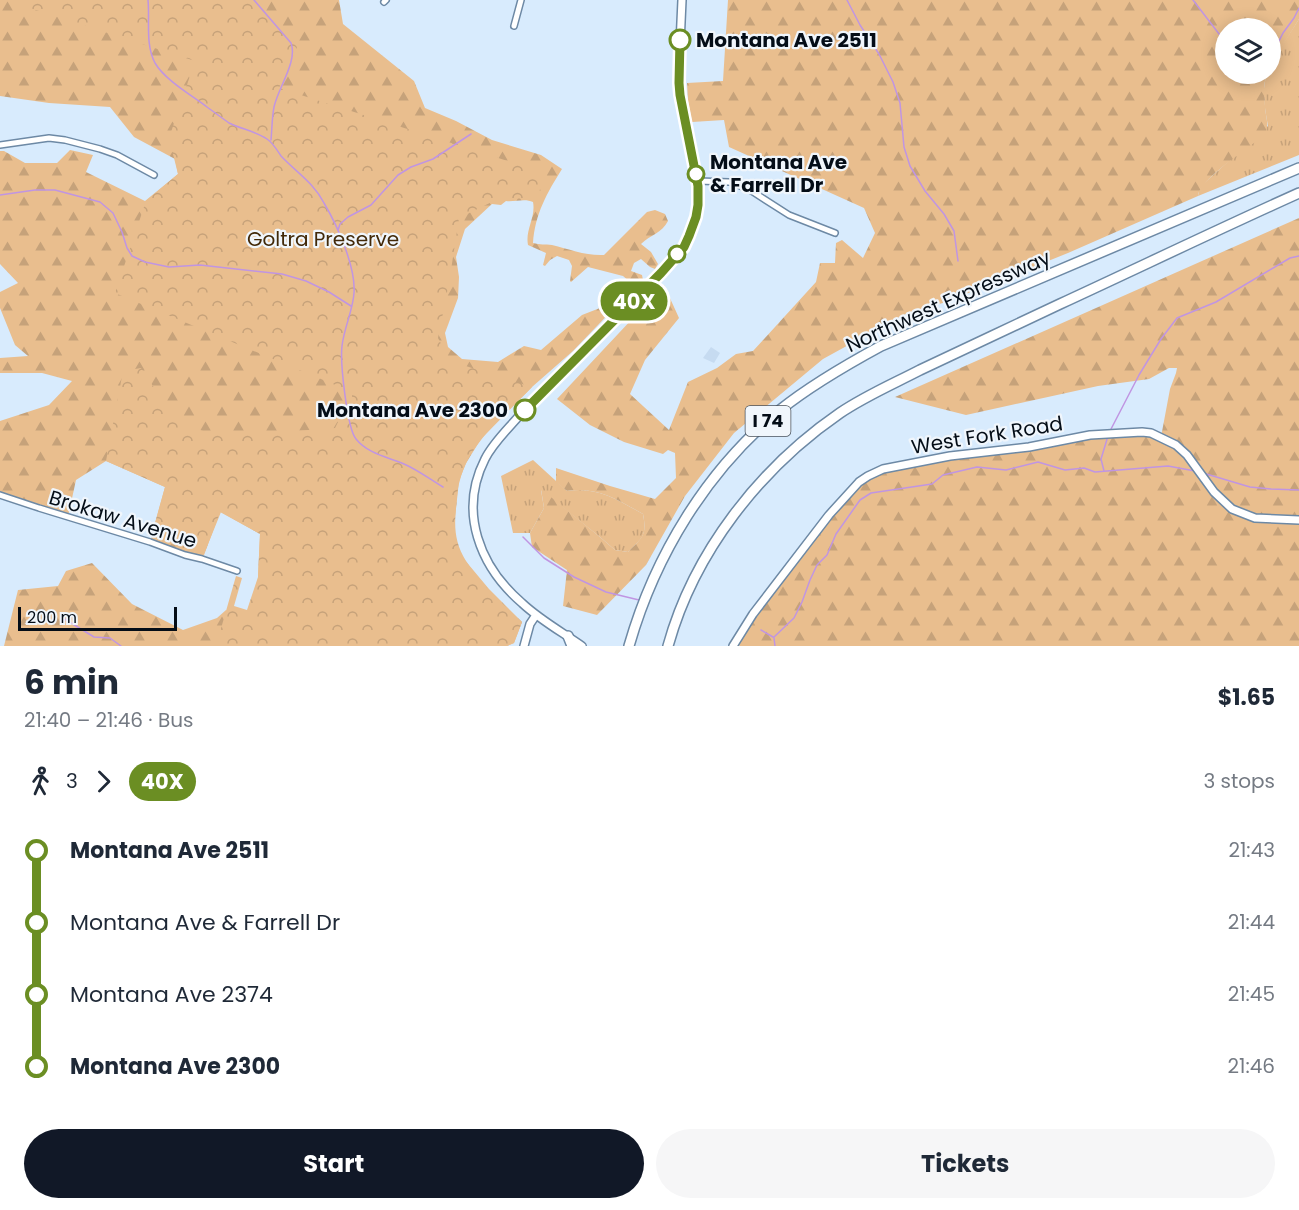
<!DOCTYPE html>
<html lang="en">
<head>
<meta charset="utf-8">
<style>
	body { margin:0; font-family:Poppins,sans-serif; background:#f6f6f7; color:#1f2937; height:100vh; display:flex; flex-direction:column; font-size:22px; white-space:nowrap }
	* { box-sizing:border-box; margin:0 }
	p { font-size:20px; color:#747a83 }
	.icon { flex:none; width:33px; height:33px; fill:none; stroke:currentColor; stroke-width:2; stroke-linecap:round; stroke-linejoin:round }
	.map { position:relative; height:646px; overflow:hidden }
	.sheet { display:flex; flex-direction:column; background:#fff; flex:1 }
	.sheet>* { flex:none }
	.badge { padding:0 12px; border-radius:20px; font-size:21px; line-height:39px }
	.controls { position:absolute; left:1215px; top:18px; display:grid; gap:12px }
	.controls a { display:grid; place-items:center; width:66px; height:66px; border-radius:50%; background:#fff; box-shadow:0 3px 15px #0003; font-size:30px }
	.scale { position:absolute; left:18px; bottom:15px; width:159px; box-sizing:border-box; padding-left:6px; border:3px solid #040d17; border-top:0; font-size:16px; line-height:21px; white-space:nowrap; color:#040d17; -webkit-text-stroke:4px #f0f6fc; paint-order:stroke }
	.map>.badge { position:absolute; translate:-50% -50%; box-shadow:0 0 0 3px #fff }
	.legs { display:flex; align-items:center; gap:9px; height:66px; padding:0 24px; font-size:20px }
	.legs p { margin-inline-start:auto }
	.headline { display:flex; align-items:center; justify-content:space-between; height:102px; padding:0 24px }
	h1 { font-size:33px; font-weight:700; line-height:45px }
	.cta { display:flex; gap:12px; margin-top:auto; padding:12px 24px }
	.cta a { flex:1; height:69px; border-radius:36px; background:#111827; color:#fff; font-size:24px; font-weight:700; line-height:69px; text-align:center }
	.cta a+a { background:#f6f6f7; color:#1f2937 }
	ul { padding:0 24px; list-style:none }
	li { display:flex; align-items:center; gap:21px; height:72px; font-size:22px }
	li i { display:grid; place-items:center; width:9px; height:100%; margin:0 8px; background:currentColor }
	li i::after { content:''; width:15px; height:15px; margin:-8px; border:4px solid; border-radius:50%; background:#fff }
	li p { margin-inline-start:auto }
	li:first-child i { background:linear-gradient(#0000 50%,currentColor 0) }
	li:last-child i { background:linear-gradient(currentColor 50%,#0000 0) }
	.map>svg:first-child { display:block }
	.built { fill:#c6dbf1 }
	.grass { fill:url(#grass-tufts) }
	.forest { fill:url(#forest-firs) }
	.park { fill:url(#park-crowns) }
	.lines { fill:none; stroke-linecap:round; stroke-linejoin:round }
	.stream { stroke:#c095e2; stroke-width:1.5 }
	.street-casing { stroke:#6d89a5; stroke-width:8 }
	.secondary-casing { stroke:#6d89a5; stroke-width:10 }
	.highway-casing { stroke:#6d89a5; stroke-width:12 }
	.street { stroke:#fff; stroke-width:5 }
	.secondary { stroke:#fff; stroke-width:7 }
	.highway { stroke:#fff; stroke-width:9 }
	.line-1-casing { stroke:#fff; stroke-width:14 }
	.line-1 { stroke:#6b8e23; stroke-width:9 }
	.stop-1-dot { fill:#fff; stroke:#6b8e23; stroke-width:3 }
	.labels { text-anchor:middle; stroke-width:4.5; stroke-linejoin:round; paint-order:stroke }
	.shield { fill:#f0f6fc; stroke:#4b535c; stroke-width:1.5 }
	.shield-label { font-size:18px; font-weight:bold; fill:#040d17 }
	.stop-label { font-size:20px; font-weight:bold; fill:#040d17; stroke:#f0f6fc; text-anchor:start }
	.park-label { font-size:20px; fill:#422908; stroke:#f0f6fc }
	.street-label { font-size:20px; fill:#040d17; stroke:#f0f6fc }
</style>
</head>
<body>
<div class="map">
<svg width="1299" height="646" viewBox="0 0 1299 646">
	<defs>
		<pattern id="grass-tufts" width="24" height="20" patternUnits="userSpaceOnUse" patternTransform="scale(1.5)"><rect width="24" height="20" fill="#e9be8e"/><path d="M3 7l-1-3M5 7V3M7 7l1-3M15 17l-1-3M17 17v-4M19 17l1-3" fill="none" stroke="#c6a27a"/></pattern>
		<pattern id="forest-firs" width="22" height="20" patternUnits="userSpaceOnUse" patternTransform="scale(1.5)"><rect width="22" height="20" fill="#e9be8e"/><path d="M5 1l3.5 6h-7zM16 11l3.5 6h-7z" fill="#c6a27a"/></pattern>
		<pattern id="park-crowns" width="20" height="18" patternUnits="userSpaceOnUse" patternTransform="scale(1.5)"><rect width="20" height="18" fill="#e9be8e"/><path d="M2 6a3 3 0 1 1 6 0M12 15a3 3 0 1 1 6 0" fill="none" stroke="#c6a27a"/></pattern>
	</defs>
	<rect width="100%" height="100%" fill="#d8ebfd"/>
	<!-- built -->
	<path class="built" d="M711,347l9,6 -6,10 -11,-5z"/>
	<!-- grass -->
	<path class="grass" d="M1299,19v136l-101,41 1,-5 3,-6 66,-59c-3,-17 -7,-36 -1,-52h3l1,-11z
		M533,460l34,31c30,-5 51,9 76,23 4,22 0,23 -15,38l-13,-2 -15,-13 -59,-47 3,18 -14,25h-17l-12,-57z"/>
	<!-- forest -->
	<path class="forest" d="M0,0h339l4,24 71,57 11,27 31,13 36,19 49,15 21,14c-15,24 -27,45 -29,74 7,2 12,1 19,2 17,4 34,11 52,10l43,-43 8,-2 10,4 3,7c-6,12 -18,14 -27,23l10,8 7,12 -3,5 -5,-2 -9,-8 -7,4 -3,8 11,4 1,5 -4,3 -9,-1 -7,-6 -35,-9 -17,15 -1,-1 2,-15 -3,-6 -12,-4 -7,4 -5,6 -2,-1 3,-12 -18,-8c-3,-15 8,-28 5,-43 -8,-4 -18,0 -27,-1l-5,4 -9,-1 -27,25 -9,28 3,20 -1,21 -13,35 3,14 14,12 36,3 26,-16 17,4 41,-35 41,-16 -50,52 -41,36 -51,52 -15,24 -7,18 -5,46 -26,-11 61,73 33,33 -8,21 -7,3h-503l14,-56 40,-4 8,-15 26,-8 40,41 51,26 34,-12 9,-8 44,35 -12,-68 2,-43 -39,-22 -19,47 -52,-17 15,-55 -59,-26 -30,19 -8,37 -68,-22v-74l49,-16 23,-24 -30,-8h-42v-15l28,-2 -13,-11 -15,-37v-16l18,-9 -18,-19v-113h4l21,12h32l13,-13 23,5 -7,17 59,29 33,-27 -3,-15 -41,-22 -24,-30 -61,-4 -49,-7z
		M728,0h571v19l-28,46 -1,-37h-44v46h41c-4,10 -3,21 -2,32 0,9 5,19 0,27 -2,5 -9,9 -14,12 -12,10 -52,36 -53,51l-130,57 -122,49 -43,13 -80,44 -89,74 -49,63 -39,69 -49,50 -34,-9 4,-36 -35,-23 -2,-14 14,-25 -3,-19 59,48 15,13 13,2c15,-15 19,-17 15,-38 -25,-14 -46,-28 -76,-23l-11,-9v-14l54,18 45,13 21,-21 -1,-25 -7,-3 -5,4 -39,-12 -34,-17 -33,-26 107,-114 15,33 -34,42 -15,34 39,36 19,-48 29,-14 19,-14 17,-3 63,-69 4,-19h15l1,-20 6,-3 21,18 12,-25 -11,-25 -135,-61 -5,-27 -32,2 -4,-21 -1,-18 36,-2z
		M1299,218v428h-559l-5,-3 117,-154 24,-17 202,-35 64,-5 19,5 9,-48 6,-16 1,-5h-8l-20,11 -51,7 -132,29 -71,-18z"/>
	<!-- park -->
	<path class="park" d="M5,0h252l40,47 -18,41 266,85 -8,26 -37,-1 -41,20 -10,65 -11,55 12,23 82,26c-27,28 -62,55 -72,93 -3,9 -3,19 -4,28 -2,20 -1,35 10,53 15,23 36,42 56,61l-8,21 -7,3h-291l20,-70 6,2 -8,28 13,4 11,-33 2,-43 -40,-22 -16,43 -53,-18 14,-50 -59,-26 17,-90 18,-3 37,56 29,8 46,2 82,-6 6,-12 11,-6v-18l-237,-99 31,-92 32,-27 -9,-36 26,-77z"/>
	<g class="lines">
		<!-- stream -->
		<path class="stream" d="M148,0c2,20 -3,44 7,63 10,17 36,32 52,44 7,5 15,11 22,16 12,6 26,8 38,16 6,4 10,11 14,17 15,16 33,27 43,47 13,22 32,64 30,90 -1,17 -10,35 -12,53 -2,16 5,82 14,93 12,15 32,18 48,25 14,6 27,16 39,23
			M254,0l37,43c7,18 -13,45 -17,64 -2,10 -2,22 -3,33
			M847,0l13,25 19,29 14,28 7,21 4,44 6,19 15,25 19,23 10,17 4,30
			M1193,0l33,43
			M1270,59l13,-26 11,-15 5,-10
			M0,195l35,-5h20l45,12 13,11 9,19 5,16 5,8 13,6 24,5 31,-2 82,9 24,7 23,11 22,14
			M338,230l2,-6 8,-7 23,-12 27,-30 13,-8 22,-8 38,-25
			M1110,431l29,-56 22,-36 16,-21 39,-16 74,-44 9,-2
			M1104,471l-3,-12 7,-23
			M1203,473l47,14 21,2 28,1
			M523,537l21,21 30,19 32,15 33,8
			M63,618l31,19 16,1 11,8
			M761,630l12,7
			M774,637l20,-19 8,-16 8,-22 7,-15 10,-10 9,-21 24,-34 11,-7 61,-9 11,-9 34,-8 29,3 32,-8 27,8 19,-2 11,4 73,-6 27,5
			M774,638l1,8"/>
		<!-- street casing -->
		<g class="street-casing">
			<path id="street" d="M384,2l2,-2
				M514,26l7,-26
				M0,145l49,-7 16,2 35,9 17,6 37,20
				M698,181l31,1 7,2 14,6 39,25 46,18
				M0,495l39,13 111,34 35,13 17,4 35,12"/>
		</g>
		<!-- secondary casing -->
		<g class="secondary-casing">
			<path id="secondary" d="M524,646l6,-22 6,-9
				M582,646c-20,-14 -42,-26 -60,-43 -42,-36 -64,-91 -37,-144 8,-16 22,-29 34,-43l142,-143 23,-26 9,-20 5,-22v-19l-18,-91 -1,-29 3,-66
				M733,646l20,-32 76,-99 30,-33 9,-6 15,-7 67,-13 79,-9 61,-12 52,-3 9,1 25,12 11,10 27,37 18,17 23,9 44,2"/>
		</g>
		<!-- highway casing -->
		<g class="highway-casing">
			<path id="highway" d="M568,636l4,10
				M629,646c26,-91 78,-176 151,-236 31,-25 66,-45 101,-64l418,-178
				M668,646c26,-94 92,-178 172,-233 25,-17 53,-29 80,-43 47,-22 93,-44 140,-66 80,-37 159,-75 239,-111"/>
		</g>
		<!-- street -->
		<use href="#street" class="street"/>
		<!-- secondary -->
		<use href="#secondary" class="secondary"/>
		<!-- highway -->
		<use href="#highway" class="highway"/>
	</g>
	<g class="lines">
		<!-- line-1 casing -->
		<g class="line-1-casing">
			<path id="line-1" d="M525,410l136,-137 23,-26 5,-11 7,-19 2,-12v-19l-18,-91 -1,-12 1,-43"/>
		</g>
		<!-- line-1 -->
		<use href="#line-1" class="line-1"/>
	</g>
	<!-- markers -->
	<g class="stop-1-dot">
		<circle cx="680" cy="40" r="10"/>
		<circle cx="696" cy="174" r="8"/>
		<circle cx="677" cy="254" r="8"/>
		<circle cx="525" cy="410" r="10"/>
	</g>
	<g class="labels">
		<!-- shield labels -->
		<rect class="shield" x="745.5" y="406" width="45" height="30" rx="4.5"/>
		<g class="shield-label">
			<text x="768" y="427">I 74</text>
		</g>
		<!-- stop labels -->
		<g class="stop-label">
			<text x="696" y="47">Montana Ave 2511</text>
			<text x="710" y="169">Montana Ave<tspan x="710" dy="23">&amp; Farrell Dr</tspan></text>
			<text x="508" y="417" text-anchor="end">Montana Ave 2300</text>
		</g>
		<!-- park labels -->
		<g class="park-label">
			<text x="323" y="246">Goltra Preserve</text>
		</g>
		<!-- street labels -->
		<g class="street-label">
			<text transform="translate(948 301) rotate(-24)" y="7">Northwest Expressway</text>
			<text transform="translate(987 435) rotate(-9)" y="7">West Fork Road</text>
			<text transform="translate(123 519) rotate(17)" y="7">Brokaw Avenue</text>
		</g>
	</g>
</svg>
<div class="controls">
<a><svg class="icon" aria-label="layers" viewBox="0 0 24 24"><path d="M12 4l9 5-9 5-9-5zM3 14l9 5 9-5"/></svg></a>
</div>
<div class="scale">200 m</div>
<b class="badge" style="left:634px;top:301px;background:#6b8e23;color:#fff">40X</b>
</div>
<section class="sheet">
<div class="headline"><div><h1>6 min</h1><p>21:40 – 21:46 · Bus</p></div><b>$1.65</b></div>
<div class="legs"><svg class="icon" aria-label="walk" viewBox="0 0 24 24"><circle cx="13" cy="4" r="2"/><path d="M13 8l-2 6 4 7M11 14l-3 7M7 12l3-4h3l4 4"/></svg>3<svg class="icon" aria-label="forward" viewBox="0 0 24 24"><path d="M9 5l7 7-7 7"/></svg><b class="badge" style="background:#6b8e23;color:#fff">40X</b><p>3 stops</p></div>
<ul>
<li><i style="color:#6b8e23"></i><b>Montana Ave 2511</b><p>21:43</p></li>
<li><i style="color:#6b8e23"></i><span>Montana Ave &amp; Farrell Dr</span><p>21:44</p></li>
<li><i style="color:#6b8e23"></i><span>Montana Ave 2374</span><p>21:45</p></li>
<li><i style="color:#6b8e23"></i><b>Montana Ave 2300</b><p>21:46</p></li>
</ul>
<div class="cta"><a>Start</a><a>Tickets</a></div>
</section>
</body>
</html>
